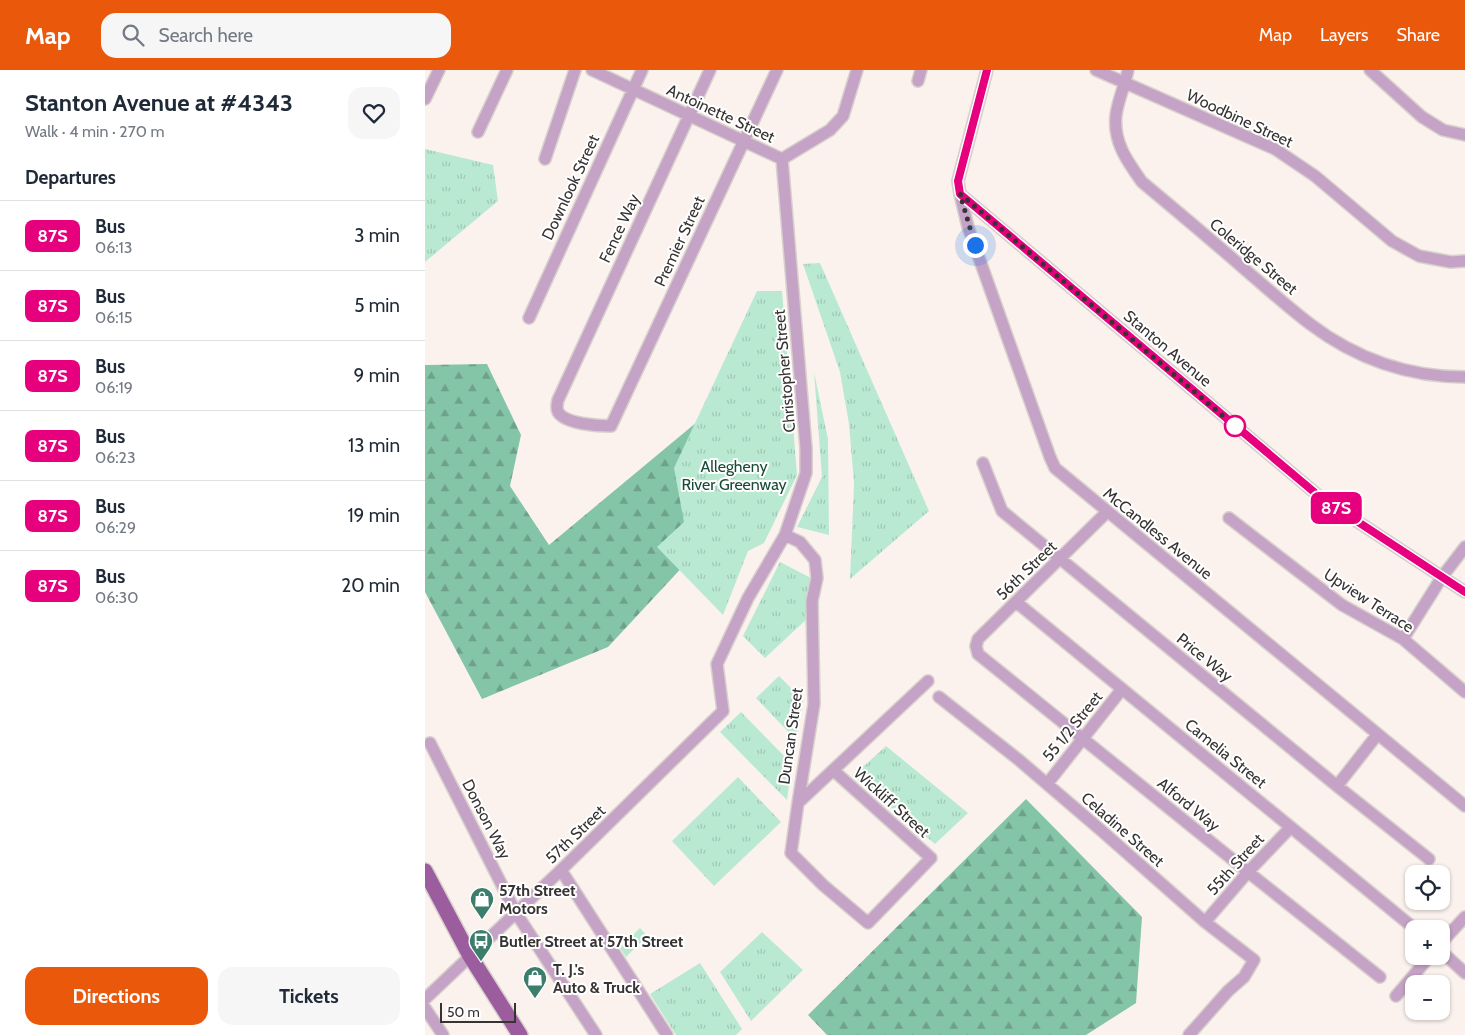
<!DOCTYPE html>
<html lang="en">
<head>
<meta charset="utf-8">
<style>
	body { margin:0; font-family:Cabin,sans-serif; background:#f6f6f7; color:#1f2937; height:100vh; display:flex; flex-direction:column; font-size:19px; white-space:nowrap }
	* { box-sizing:border-box; margin:0 }
	p { font-size:16px; color:#747a83 }
	.icon { flex:none; width:28px; height:28px; fill:none; stroke:currentColor; stroke-width:2; stroke-linecap:round; stroke-linejoin:round }
	.map { position:relative; flex:1; overflow:hidden }
	.panel { display:flex; flex-direction:column; background:#fff; width:425px }
	.panel>* { flex:none }
	.badge { padding:0 10px; border-radius:8px; font-size:18px; line-height:32px }
	.fabs { position:absolute; left:980px; top:795px; display:grid; gap:10px }
	.fabs a { display:grid; place-items:center; width:45px; height:45px; border-radius:10px; background:#fff; box-shadow:0 1px 4px #0004; font-size:25px }
	.scale { position:absolute; left:15px; bottom:12px; width:76px; box-sizing:border-box; padding-left:5px; border:2px solid #373332; border-top:0; font-size:14px; line-height:18px; white-space:nowrap; color:#373332; -webkit-text-stroke:4px #fff; paint-order:stroke }
	.you { position:absolute; width:25px; height:25px; margin:-12px; border:4px solid #fff; border-radius:50%; background:#1a73e8; box-shadow:0 0 0 8px #1a73e833 }
	.map>.badge { position:absolute; translate:-50% -50%; box-shadow:0 0 0 2px #fff }
	h2 { padding:0 25px; font-size:19px; line-height:45px }
	.round { display:grid; place-items:center; flex:none; width:52px; height:52px; border-radius:15px; background:#f6f6f7 }
	.overview { display:flex; align-items:center; justify-content:space-between; height:85px; padding:0 25px }
	h1 { font-size:24px; font-weight:700; line-height:38px }
	.cta { display:flex; gap:10px; margin-top:auto; padding:10px 25px }
	.cta a { flex:1; height:58px; border-radius:15px; background:#ea580c; color:#fff; font-size:20px; font-weight:700; line-height:58px; text-align:center }
	.cta a+a { background:#f6f6f7; color:#1f2937 }
	ul { padding:0; list-style:none }
	li { display:flex; align-items:center; gap:15px; height:70px; padding:0 25px; border-top:1px solid #e0e1e3 }
	li div { flex:1 }
	li b { display:block; font-size:19px }
	li em { font-style:normal }
	li .badge { min-width:55px; font-weight:700; text-align:center }
	header { display:flex; align-items:center; gap:30px; box-sizing:border-box; height:70px; padding:0 25px; background:#ea580c; color:#fff }
	header strong { font-size:24px }
	nav { display:flex; gap:28px; margin-inline-start:auto; font-size:18px }
	.search { width:350px; height:45px; background:#f6f6f7; display:flex; align-items:center; gap:12px; box-sizing:border-box; padding:0 18px; border-radius:15px; color:#747a83; font-size:19px }
	main { display:flex; flex:1; min-height:0 }
	.map>svg:first-child { display:block }
	.forest { fill:url(#forest-firs) }
	.park { fill:url(#park-tufts) }
	.lines { fill:none; stroke-linecap:round; stroke-linejoin:round }
	.minor-casing { stroke:#d8d0cc; stroke-width:14 }
	.major-casing { stroke:#d8d0cc; stroke-width:18 }
	.minor { stroke:#c5a3c6; stroke-width:11 }
	.major { stroke:#9b5d9d; stroke-width:15 }
	.line-casing { stroke:#fff; stroke-width:11 }
	.line { stroke:#e6007e; stroke-width:8 }
	.walk { stroke:#373332; stroke-width:5; stroke-dasharray:0 9 }
	.stop-dot { fill:#fff; stroke:#e6007e; stroke-width:2.5 }
	.labels { text-anchor:middle; stroke-width:4; stroke-linejoin:round; paint-order:stroke }
	.street-label { font-size:16px; fill:#373332; stroke:#fff }
	.park-label { font-size:16px; fill:#184c37; stroke:#fff }
	.poi-label { font-size:16px; font-weight:bold; fill:#373332; stroke:#fff; text-anchor:start }
</style>
</head>
<body>
<header>
<strong>Map</strong>
<div class="search"><svg class="icon" aria-label="search" viewBox="0 0 24 24"><circle cx="10" cy="10" r="6"/><path d="M15 15l6 6"/></svg>Search here</div>
<nav><a>Map</a><a>Layers</a><a>Share</a></nav>
</header>
<main>
<section class="panel">
<div class="overview"><div><h1>Stanton Avenue at #4343</h1><p>Walk · 4 min · 270 m</p></div><a class="round"><svg class="icon" aria-label="heart" viewBox="0 0 24 24"><path d="M12 20l-8-8c-3-5 5-10 8-4 3-6 11-1 8 4z"/></svg></a></div>
<h2>Departures</h2>
<ul>
<li><span class="badge" style="background:#e6007e;color:#fff">87S</span><div><b>Bus</b><p>06:13</p></div><em>3 min</em></li>
<li><span class="badge" style="background:#e6007e;color:#fff">87S</span><div><b>Bus</b><p>06:15</p></div><em>5 min</em></li>
<li><span class="badge" style="background:#e6007e;color:#fff">87S</span><div><b>Bus</b><p>06:19</p></div><em>9 min</em></li>
<li><span class="badge" style="background:#e6007e;color:#fff">87S</span><div><b>Bus</b><p>06:23</p></div><em>13 min</em></li>
<li><span class="badge" style="background:#e6007e;color:#fff">87S</span><div><b>Bus</b><p>06:29</p></div><em>19 min</em></li>
<li><span class="badge" style="background:#e6007e;color:#fff">87S</span><div><b>Bus</b><p>06:30</p></div><em>20 min</em></li>
</ul>
<div class="cta"><a>Directions</a><a>Tickets</a></div>
</section>
<div class="map">
<svg width="1040" height="965" viewBox="0 0 1040 965">
	<defs>
		<pattern id="forest-firs" width="22" height="20" patternUnits="userSpaceOnUse" patternTransform="scale(1.25)"><rect width="22" height="20" fill="#85c5a7"/><path d="M5 1l3.5 6h-7zM16 11l3.5 6h-7z" fill="#6ea189"/></pattern>
		<pattern id="park-tufts" width="24" height="20" patternUnits="userSpaceOnUse" patternTransform="scale(1.25)"><rect width="24" height="20" fill="#bae9d2"/><path d="M3 7l-1-3M5 7V3M7 7l1-3M15 17l-1-3M17 17v-4M19 17l1-3" fill="none" stroke="#a0c8b5"/></pattern>
	</defs>
	<rect width="100%" height="100%" fill="#fbf2ee"/>
	<!-- forest -->
	<path class="forest" d="M62,294l34,71 -11,51 39,59 178,-148 -26,150 -93,100 -126,52 -57,-107v-227z
		M601,729l116,118 -6,86 -50,32h-259l-19,-20z"/>
	<!-- park -->
	<path class="park" d="M0,79l68,16 5,36 -73,61z
		M395,193l109,248 -79,68 4,-96 -5,-59 -9,-52 -37,-108z
		M332,221h25l15,184 -33,68 -16,8 -25,64 -66,-68 27,-25 -10,-54z
		M389,302l14,67 1,96 -32,-8 25,-50z
		M355,492l31,16 -2,39 -44,41 -22,-22z
		M354,606l24,24 -7,40 -40,-42z
		M316,642l51,52 -5,36 -67,-68z
		M461,676l82,67 -33,31 -82,-68z
		M313,707l43,45 -67,64 -42,-45z
		M215,858l7,8 -21,21 -6,-9z
		M337,862l41,38 -52,51 -31,-49z
		M275,893l42,66 -6,6h-60l-26,-41z"/>
	<g class="lines">
		<!-- minor casing -->
		<g class="minor-casing">
			<path id="minor" d="M167,0l190,89
				M285,0l-152,330c-1,4 -2,8 0,12 7,12 40,14 53,14l166,-356
				M562,0l-29,111 2,13 360,303 145,95
				M671,0l179,79 40,27 77,65 27,15 32,6 14,-1
				M703,0c-3,15 -10,30 -12,45 -3,27 11,46 26,67 36,30 72,60 107,91 20,17 40,35 61,51 45,34 98,53 155,53
				M945,0l52,47 21,13 22,5
				M493,11l3,-11
				M0,29l14,-29
				M53,62l29,-62
				M120,89l30,-89
				M357,89l48,-29 13,-14 14,-46
				M535,124l8,33 82,230 5,11 410,338
				M104,248l113,-248
				M558,393l19,48 335,275 92,73
				M682,442l-129,127 -2,7 2,8 270,218 132,105
				M804,448l113,87 61,34 62,53
				M360,465l15,7 15,18 2,18 -5,23 2,103 -16,99 -7,50 32,32 45,38 63,-65 -98,-88
				M591,532l399,327
				M978,569l39,-62 23,-30
				M514,627l80,63 84,72 102,90 49,38 -10,17 -16,14 -39,44
				M5,673l86,170 80,122
				M622,714l75,-95
				M912,716l40,-51
				M373,733l130,-122
				M136,800l106,165
				M780,852l43,-50 43,-45
				M1016,873l24,-26
				M1016,881l24,22
				M971,926l34,-40
				M0,929l136,-129 162,-159 -6,-47 31,-66 37,-63 21,-62v-25l-24,-289
				M0,938l18,27"/>
		</g>
		<!-- major casing -->
		<g class="major-casing">
			<path id="major" d="M0,801l45,85 50,79"/>
		</g>
		<!-- minor -->
		<use href="#minor" class="minor"/>
		<!-- major -->
		<use href="#major" class="major"/>
	</g>
	<g class="lines">
		<!-- line casing -->
		<g class="line-casing">
			<path id="line" d="M562,0l-29,111 2,13 360,303 145,95"/>
		</g>
		<!-- line -->
		<use href="#line" class="line"/>
		<!-- walk -->
		<path class="walk" d="M550,175l-15,-51 275,232"/>
	</g>
	<!-- icons -->
	<defs>
		<g id="shop-pin" transform="scale(1.25)"><path d="M0 17L-7.5 6A9.5 9.5 0 1 1 7.5 6Z" fill="#3d7d6b" stroke="#fff"/><path d="M-5-2.5h2.3a2.7 3.5 0 0 1 5.4 0H5L5.5 6h-11ZM-1.5-2.5h3a1.5 2.3 0 0 0-3 0Z" fill="#fff"/></g>
		<g id="bus-pin" transform="scale(1.25)"><path d="M0 17L-7.5 6A9.5 9.5 0 1 1 7.5 6Z" fill="#3d7d6b" stroke="#fff"/><path d="M-5-6H5V4H4V6H2V4H-2V6H-4V4H-5ZM-3.5-4V0h7V-4ZM-3.5 1.2v1.5H-2V1.2ZM2 1.2v1.5H3.5V1.2Z" fill="#fff"/></g>
	</defs>
	<g fill-rule="evenodd">
		<use href="#shop-pin" x="57" y="829"/>
		<use href="#bus-pin" x="56" y="871"/>
		<use href="#shop-pin" x="110" y="908"/>
	</g>
	<!-- markers -->
	<circle class="stop-dot" cx="810" cy="356" r="10"/>
	<g class="labels">
		<!-- street labels -->
		<g class="street-label">
			<text transform="translate(296 43) rotate(25)" y="6">Antoinette Street</text>
			<text transform="translate(815 48) rotate(25)" y="6">Woodbine Street</text>
			<text transform="translate(145 117) rotate(-65)" y="6">Downlook Street</text>
			<text transform="translate(194 158) rotate(-65)" y="6">Fence Way</text>
			<text transform="translate(254 171) rotate(-65)" y="6">Premier Street</text>
			<text transform="translate(829 186) rotate(40)" y="6">Coleridge Street</text>
			<text transform="translate(743 278) rotate(40)" y="6">Stanton Avenue</text>
			<text transform="translate(359 301) rotate(-95)" y="6">Christopher Street</text>
			<text transform="translate(733 463) rotate(39)" y="6">McCandless Avenue</text>
			<text transform="translate(601 500) rotate(-44)" y="6">56th Street</text>
			<text transform="translate(944 530) rotate(33)" y="6">Upview Terrace</text>
			<text transform="translate(780 587) rotate(39)" y="6">Price Way</text>
			<text transform="translate(647 656) rotate(-51)" y="6">55 1/2 Street</text>
			<text transform="translate(365 666) rotate(-82)" y="6">Duncan Street</text>
			<text transform="translate(801 683) rotate(39)" y="6">Camelia Street</text>
			<text transform="translate(467 732) rotate(42)" y="6">Wickliff Street</text>
			<text transform="translate(764 734) rotate(39)" y="6">Alford Way</text>
			<text transform="translate(62 749) rotate(63)" y="6">Donson Way</text>
			<text transform="translate(698 759) rotate(41)" y="6">Celadine Street</text>
			<text transform="translate(150 764) rotate(-44)" y="6">57th Street</text>
			<text transform="translate(810 794) rotate(-48)" y="6">55th Street</text>
		</g>
		<!-- park labels -->
		<g class="park-label">
			<text x="309" y="402">Allegheny<tspan x="309" dy="18">River Greenway</tspan></text>
		</g>
		<!-- poi labels -->
		<g class="poi-label">
			<text x="74" y="826">57th Street<tspan x="74" dy="18">Motors</tspan></text>
			<text x="74" y="877">Butler Street at 57th Street</text>
			<text x="128" y="905">T. J.'s<tspan x="128" dy="18">Auto &amp; Truck</tspan></text>
		</g>
	</g>
</svg>
<div class="fabs">
<a><svg class="icon" aria-label="locate" viewBox="0 0 24 24"><circle cx="12" cy="12" r="6"/><path d="M12 2v4M12 18v4M2 12h4M18 12h4"/></svg></a>
<a>+</a>
<a>−</a>
</div>
<div class="scale">50 m</div>
<div class="you" style="left:550px;top:175px"></div>
<b class="badge" style="left:911px;top:438px;background:#e6007e;color:#fff">87S</b>
</div>
</main>
</body>
</html>
